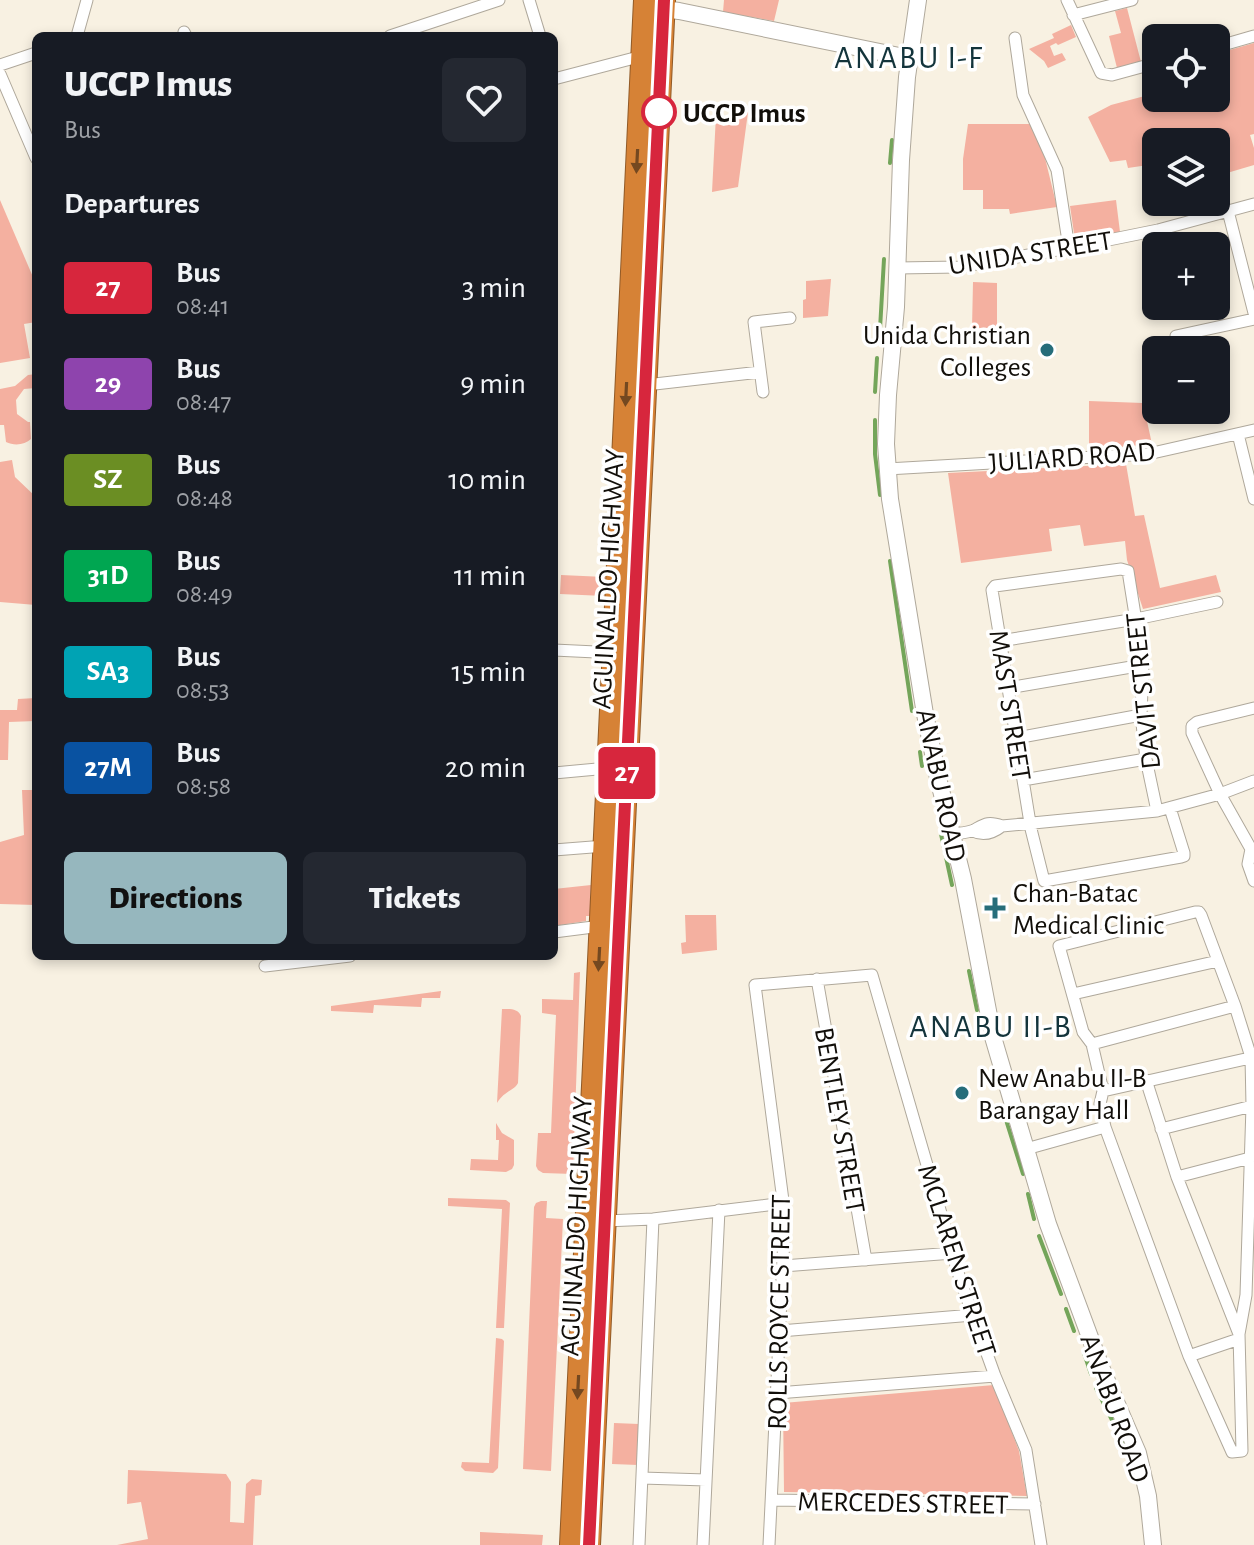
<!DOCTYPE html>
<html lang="en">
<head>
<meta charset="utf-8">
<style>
	body { margin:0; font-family:"Alegreya Sans",sans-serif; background:#242831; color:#f1f3f6; height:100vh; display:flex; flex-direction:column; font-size:30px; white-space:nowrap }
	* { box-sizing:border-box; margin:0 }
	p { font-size:26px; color:#9ea1a6 }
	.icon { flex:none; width:44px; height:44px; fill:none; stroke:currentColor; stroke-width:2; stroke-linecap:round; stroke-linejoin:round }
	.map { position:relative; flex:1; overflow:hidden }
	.drawer { position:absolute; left:32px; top:32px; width:526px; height:928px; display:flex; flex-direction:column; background:#171b24; border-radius:12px; box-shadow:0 4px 12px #0003 }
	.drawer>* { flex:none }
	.badge { padding:0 16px; border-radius:6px; font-size:28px; line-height:52px }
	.buttons { position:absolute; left:1142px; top:24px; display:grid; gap:16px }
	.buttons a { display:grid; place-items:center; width:88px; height:88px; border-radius:12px; background:#171b24; box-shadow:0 4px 12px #0003; font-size:40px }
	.map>.badge { position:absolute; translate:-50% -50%; box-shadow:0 0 0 4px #fff }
	h2 { padding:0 32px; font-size:30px; line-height:72px }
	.round { display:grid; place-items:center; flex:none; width:84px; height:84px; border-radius:12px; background:#242831 }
	.headline { display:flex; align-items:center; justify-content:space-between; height:136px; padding:0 32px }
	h1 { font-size:38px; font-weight:800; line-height:60px }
	.cta { display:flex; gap:16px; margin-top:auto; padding:16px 32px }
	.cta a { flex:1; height:92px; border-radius:12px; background:#96b7be; color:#111; font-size:32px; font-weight:800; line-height:92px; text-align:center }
	.cta a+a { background:#242831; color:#f1f3f6 }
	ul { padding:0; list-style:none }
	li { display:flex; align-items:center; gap:24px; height:96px; padding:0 32px }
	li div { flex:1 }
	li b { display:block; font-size:30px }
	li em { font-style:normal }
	li .badge { min-width:88px; font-weight:700; text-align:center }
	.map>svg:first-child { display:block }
	.green { fill:#f4b0a0 }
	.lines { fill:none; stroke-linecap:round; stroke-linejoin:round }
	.stream { stroke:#74a55a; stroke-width:4 }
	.street-casing { stroke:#afa89b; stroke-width:13 }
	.secondary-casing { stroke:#afa89b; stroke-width:18 }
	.highway-casing { stroke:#915a27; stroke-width:24 }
	.street { stroke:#fff; stroke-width:11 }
	.secondary { stroke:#fff; stroke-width:16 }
	.highway { stroke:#d68236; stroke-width:22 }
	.oneway { fill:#744820 }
	.line-casing { stroke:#fff; stroke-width:18 }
	.line { stroke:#d7263d; stroke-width:12 }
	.stop-dot { fill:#fff; stroke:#d7263d; stroke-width:4 }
	.poi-dot { fill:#266d7a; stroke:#fff; stroke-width:3 }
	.labels { text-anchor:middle; stroke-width:7; stroke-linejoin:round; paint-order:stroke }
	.stop-label { font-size:28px; font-weight:bold; fill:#120f0a; stroke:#fff; text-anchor:start }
	.street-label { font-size:28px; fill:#120f0a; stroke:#fff }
	.poi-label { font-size:28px; fill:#120f0a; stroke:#fff; text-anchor:start }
	.quarter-label { font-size:32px; letter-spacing:2px; fill:#13343b; stroke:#fff }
</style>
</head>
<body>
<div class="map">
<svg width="1254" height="1545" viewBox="0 0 1254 1545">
	<rect width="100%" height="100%" fill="#f8f1e2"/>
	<!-- green -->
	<path class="green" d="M724,0h55l-5,21 -51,-9z
		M1127,8l14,54 -24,6 -8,-32 12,-3 -6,-22z
		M1071,25l5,12 -18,8 -2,-2 -6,3 4,10 8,-3 4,7 -18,8 -4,-7 -15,-12 25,-11 -2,-4z
		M1254,43v91l-4,1 4,13v17l-27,8 -6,-22 -5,1v-10h-60v19l-8,2v2l-20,3 -2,-8 -16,2 -22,-45 23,-12 45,-12v5h60v-44z
		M738,111l10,1 -10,75 -26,5 4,-77 7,11 9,-3z
		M968,124h63l14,34 12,49 -47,7 -1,-5h-26v-19h-20v-31z
		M0,200l36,84v38l-12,2 6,34 -30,5z
		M1116,200l4,32 -45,8 -5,-34z
		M831,279l-3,37 -25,2v-18l3,-1v-18z
		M973,282l24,1v45h-25z
		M36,374v14l-12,1 -8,11 1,14 11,8h2l1,17c-6,6 -17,7 -25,3l-2,-17h-4v-36l15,-3 13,-11z
		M1089,401l54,2 9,41 -63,6z
		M12,460l3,17 21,20v108l-36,-3v-140z
		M1126,464l9,52 9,-1 16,73 56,-13 5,17 -78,17 -16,-49 -2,-19 -41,5 -4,-21 -31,4 3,22 -91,12 -13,-90z
		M561,575l44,2 -1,19 -44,-2z
		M36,698v23l-27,1 -1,38h-8v-50h17l1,-11z
		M22,790h14v115l-36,-1v-62l24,-7z
		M591,885l-1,31h-4v5l-32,5v-37z
		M685,915h31l1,35 -35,4 -1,-11 5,-1z
		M580,972l-7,202 -30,-1 -5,-3 -2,-4 2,-33h13l5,-118 -14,-2v-14l31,1 1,-27z
		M441,991l-1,7h-18l-1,9 -47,-2 -1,8 -42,-2v-5z
		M502,1009c7,0 16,-1 19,7l-3,67c-3,7 -14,8 -21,20z
		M496,1123l6,10 12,7v25l-2,4 -6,3 -36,-2 1,-11 27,1 1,-20h-3z
		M448,1198l58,2 4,3 -6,125h-8l6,-119 -54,-3z
		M541,1201h6l-1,17 17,1 -12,252 -28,-2 11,-262 2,-4z
		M496,1338l6,1 2,2 -6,127 -5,5 -28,-2 -4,-4 1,-5 27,1z
		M994,1385l25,66 8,45 -243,-4 -1,-89z
		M614,1423l25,1 -1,41 -26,-1z
		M128,1470l98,4 5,8 -1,40 14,1 2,-39 6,-5 10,1 -1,15 -6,1 -2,49h-136l31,-6 -7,-37 -14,2z
		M480,1532l63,3 -1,10h-62z"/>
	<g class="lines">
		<!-- stream -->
		<path class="stream" d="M890,163l2,-23
			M880,329l4,-70
			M875,392l2,-34
			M875,420v34l5,41
			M890,561l22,150
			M920,752l2,14
			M941,834l11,51
			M969,971l8,39
			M1006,1120l17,54
			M1028,1194l6,25
			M1039,1236l22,58
			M1066,1309l8,22
			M1084,1353l7,21
			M1096,1388l28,56 5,14"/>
		<!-- street casing -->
		<g class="street-casing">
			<path id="street" d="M529,0l11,36
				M1067,0l34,73 11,2 44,-12
				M1073,15l59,-15
				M184,32l2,4
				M77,36l10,-36
				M390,36l109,-36
				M1015,38l8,57 34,75 12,78
				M1216,47l38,-11
				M0,65l36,-12
				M0,74l36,84
				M554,79l92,-24
				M1228,211l26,102
				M897,268l62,-1 110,-19 89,-18 96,-26
				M1176,336l78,-17
				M646,385l114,-13
				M763,392l-9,-70 36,-4
				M1238,434l16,65
				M887,469l261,-15 106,-24
				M1000,641l136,-22 81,-17
				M554,650l63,3
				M1008,688l135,-23
				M1254,708l-57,14 -5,4v7l28,61 31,55 -3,15 6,17
				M1016,738l125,-23
				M554,773l54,-5
				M1023,780l123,-21
				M1157,811l-11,-52 -5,-44 2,-50 -15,-94 -7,-2 -126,17 -3,4 39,239 13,52 137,-24 3,-1v-3l-14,-45
				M973,831c10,5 20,2 29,-5
				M952,834c7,-1 16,-1 22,-4 11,-6 14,-9 28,-4l155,-15 63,-17 34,-13
				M554,850l51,-4
				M1195,912h4l2,3 34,91 16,51 1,49 -6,189 -7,39 3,117 -10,1 -43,-96 -84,-229 -5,-23 3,-13 -11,-47 -9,-12 -24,-86z
				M554,932l47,-6
				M265,966l85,-10
				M817,979l49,281
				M1073,994l145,-33
				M1092,1044l143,-38
				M1146,1080l31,97 62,157
				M1103,1091l151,-34
				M1161,1129l91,-23
				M1026,1149l79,-22
				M1177,1177l73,-19
				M605,1221l48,-2 131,-16
				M783,1266l170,-13
				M780,1331l193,-16
				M1189,1356l50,-17
				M777,1393l218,-17
				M642,1478l64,2
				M772,1500l263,4
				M639,1545l14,-326
				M703,1545l16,-335
				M769,1545l16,-329 -30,-231 117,-10 88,304 35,97 31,74 15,95"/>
		</g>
		<!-- secondary casing -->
		<g class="secondary-casing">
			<path id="secondary" d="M918,0l-11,77 -6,83 -5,147 -8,88 -2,49 4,55 35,215 13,64 25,101 30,158 55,187 53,143 37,86 10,43 5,49
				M656,8l23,3 230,47"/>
		</g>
		<!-- highway casing -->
		<g class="highway-casing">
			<path id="highway" d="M571,1545l74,-1545
				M589,1545l75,-1545"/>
		</g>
		<!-- street -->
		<use href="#street" class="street"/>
		<!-- secondary -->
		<use href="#secondary" class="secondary"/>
		<!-- highway -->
		<use href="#highway" class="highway"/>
	</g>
	<!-- one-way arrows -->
	<defs><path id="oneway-solid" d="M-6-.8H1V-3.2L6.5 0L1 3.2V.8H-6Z" transform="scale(2)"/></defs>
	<g class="oneway">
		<use href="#oneway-solid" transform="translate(637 161) rotate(93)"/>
		<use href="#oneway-solid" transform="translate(626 394) rotate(93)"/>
		<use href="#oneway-solid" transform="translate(599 959) rotate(93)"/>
		<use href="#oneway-solid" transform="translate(578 1387) rotate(93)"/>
	</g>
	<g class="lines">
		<!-- line casing -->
		<g class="line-casing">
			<path id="line" d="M589,1545l75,-1545"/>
		</g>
		<!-- line -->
		<use href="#line" class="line"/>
	</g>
	<!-- markers -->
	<circle class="stop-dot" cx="659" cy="112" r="16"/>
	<g class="poi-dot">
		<circle cx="1047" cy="350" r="8"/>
		<path d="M991 896h8v8h8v8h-8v8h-8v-8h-8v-8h8z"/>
		<circle cx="962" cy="1093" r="8"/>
	</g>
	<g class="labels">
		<!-- stop labels -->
		<g class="stop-label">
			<text x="683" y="122">UCCP Imus</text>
		</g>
		<!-- street labels -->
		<g class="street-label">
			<text transform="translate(1030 252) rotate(-9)" y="10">UNIDA STREET</text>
			<text transform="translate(1072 456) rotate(-4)" y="10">JULIARD ROAD</text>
			<text transform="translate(607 579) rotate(-87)" y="10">AGUINALDO HIGHWAY</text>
			<text transform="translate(1142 691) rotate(-96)" y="10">DAVIT STREET</text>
			<text transform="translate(1011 705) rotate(81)" y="10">MAST STREET</text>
			<text transform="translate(942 785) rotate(78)" y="10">ANABU ROAD</text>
			<text transform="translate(841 1120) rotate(80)" y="10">BENTLEY STREET</text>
			<text transform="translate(575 1226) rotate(-87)" y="10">AGUINALDO HIGHWAY</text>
			<text transform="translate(958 1260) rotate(72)" y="10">MCLAREN STREET</text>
			<text transform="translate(778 1312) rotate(-89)" y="10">ROLLS ROYCE STREET</text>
			<text transform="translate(1116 1408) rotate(70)" y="10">ANABU ROAD</text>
			<text transform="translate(903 1502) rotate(1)" y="10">MERCEDES STREET</text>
		</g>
		<!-- poi labels -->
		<g class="poi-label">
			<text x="1031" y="344" text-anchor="end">Unida Christian<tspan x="1031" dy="32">Colleges</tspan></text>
			<text x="1013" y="902">Chan-Batac<tspan x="1013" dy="32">Medical Clinic</tspan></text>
			<text x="978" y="1087">New Anabu II-B<tspan x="978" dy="32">Barangay Hall</tspan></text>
		</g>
		<!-- quarter labels -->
		<g class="quarter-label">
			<text x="909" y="68">ANABU I-F</text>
			<text x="991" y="1037">ANABU II-B</text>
		</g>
	</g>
</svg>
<div class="buttons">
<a><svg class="icon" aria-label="locate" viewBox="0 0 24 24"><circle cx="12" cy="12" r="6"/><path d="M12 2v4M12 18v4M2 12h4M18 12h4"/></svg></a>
<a><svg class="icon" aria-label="layers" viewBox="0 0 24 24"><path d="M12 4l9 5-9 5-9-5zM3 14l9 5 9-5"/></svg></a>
<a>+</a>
<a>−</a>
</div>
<b class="badge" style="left:627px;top:773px;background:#d7263d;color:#fff">27</b>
<section class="drawer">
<div class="headline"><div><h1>UCCP Imus</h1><p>Bus</p></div><a class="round"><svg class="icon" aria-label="heart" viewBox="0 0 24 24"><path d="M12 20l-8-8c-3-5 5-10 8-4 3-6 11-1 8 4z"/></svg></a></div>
<h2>Departures</h2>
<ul>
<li><span class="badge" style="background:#d7263d;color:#fff">27</span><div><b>Bus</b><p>08:41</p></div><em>3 min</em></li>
<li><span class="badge" style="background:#8e44ad;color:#fff">29</span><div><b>Bus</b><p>08:47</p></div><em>9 min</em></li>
<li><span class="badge" style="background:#6b8e23;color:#fff">SZ</span><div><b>Bus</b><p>08:48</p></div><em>10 min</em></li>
<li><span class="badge" style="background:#00a651;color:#fff">31D</span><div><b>Bus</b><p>08:49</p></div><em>11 min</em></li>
<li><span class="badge" style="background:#00a3b4;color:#fff">SA3</span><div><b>Bus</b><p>08:53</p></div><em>15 min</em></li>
<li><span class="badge" style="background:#0952a1;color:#fff">27M</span><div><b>Bus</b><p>08:58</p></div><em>20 min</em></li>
</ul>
<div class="cta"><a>Directions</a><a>Tickets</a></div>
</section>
</div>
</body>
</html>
